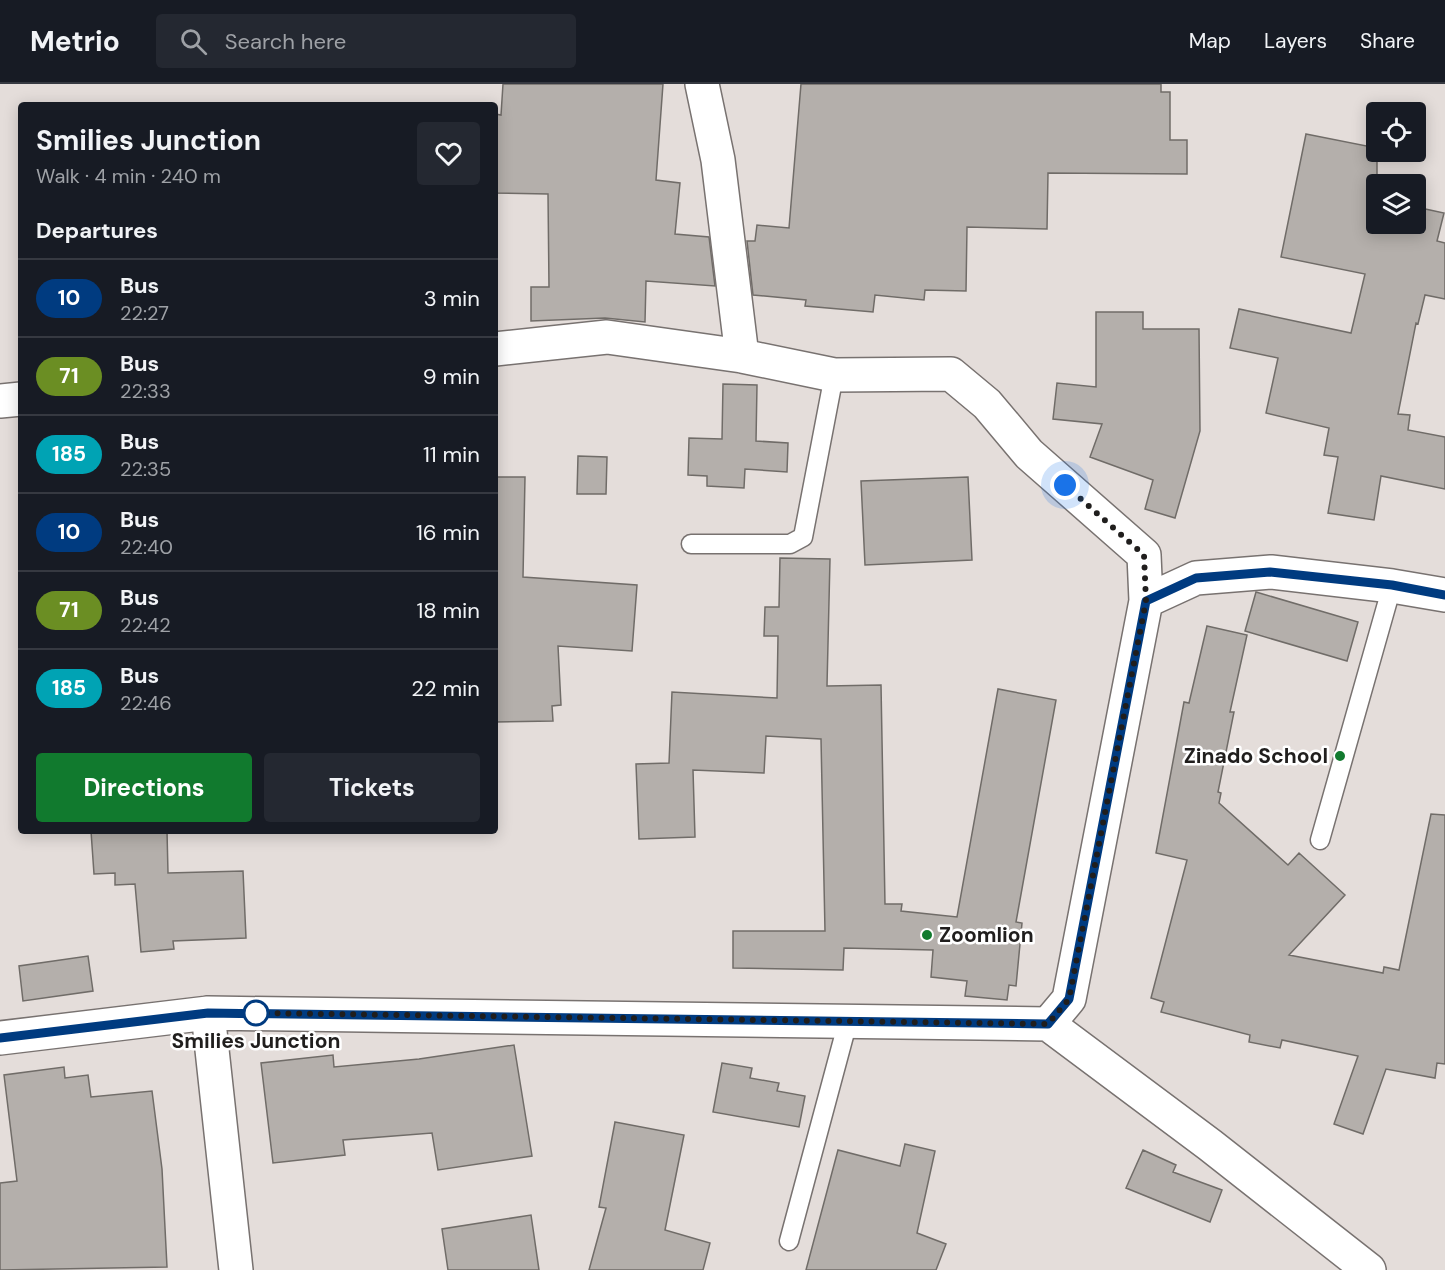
<!DOCTYPE html>
<html lang="en">
<head>
<meta charset="utf-8">
<style>
	body { margin:0; font-family:"DM Sans",sans-serif; background:#242831; color:#f1f3f6; height:100vh; display:flex; flex-direction:column; font-size:22px; white-space:nowrap }
	* { box-sizing:border-box; margin:0 }
	p { font-size:20px; color:#9ea1a6 }
	.icon { flex:none; width:33px; height:33px; fill:none; stroke:currentColor; stroke-width:2; stroke-linecap:round; stroke-linejoin:round }
	.map { position:relative; flex:1; overflow:hidden }
	.sheet { position:absolute; left:18px; top:18px; width:480px; height:732px; display:flex; flex-direction:column; background:#171b24; border-radius:6px; box-shadow:0 3px 15px #0003 }
	.sheet>* { flex:none }
	.badge { padding:0 12px; border-radius:20px; font-size:21px; line-height:39px }
	.fabs { position:absolute; left:1366px; top:18px; display:grid; gap:12px }
	.fabs a { display:grid; place-items:center; width:60px; height:60px; border-radius:6px; background:#171b24; box-shadow:0 3px 15px #0003; font-size:30px }
	.you { position:absolute; width:30px; height:30px; margin:-15px; border:4px solid #fff; border-radius:50%; background:#1a73e8; box-shadow:0 0 0 9px #1a73e833 }
	.map>.badge { position:absolute; translate:-50% -50%; box-shadow:0 0 0 3px #fff }
	h2 { padding:0 18px; font-size:22px; line-height:54px }
	.round { display:grid; place-items:center; flex:none; width:63px; height:63px; border-radius:6px; background:#242831 }
	.overview { display:flex; align-items:center; justify-content:space-between; height:102px; padding:0 18px }
	h1 { font-size:28px; font-weight:700; line-height:45px }
	.cta { display:flex; gap:12px; margin-top:auto; padding:12px 18px }
	.cta a { flex:1; height:69px; border-radius:6px; background:#117a2e; color:#fff; font-size:24px; font-weight:700; line-height:69px; text-align:center }
	.cta a+a { background:#242831; color:#f1f3f6 }
	ul { padding:0; list-style:none }
	li { display:flex; align-items:center; gap:18px; height:78px; padding:0 18px; border-top:2px solid #363941 }
	li div { flex:1 }
	li b { display:block; font-size:22px }
	li em { font-style:normal }
	li .badge { min-width:66px; font-weight:700; text-align:center }
	header { display:flex; align-items:center; gap:36px; box-sizing:border-box; height:84px; padding:0 30px; background:#171b24; border-bottom:2px solid #363941 }
	header strong { font-size:28px }
	nav { display:flex; gap:33px; margin-inline-start:auto; font-size:21px }
	.search { width:420px; height:54px; background:#242831; display:flex; align-items:center; gap:15px; box-sizing:border-box; padding:0 21px; border-radius:6px; color:#9ea1a6; font-size:22px }
	.map>svg:first-child { display:block }
	.building { fill:#b4afab; stroke:#706c68; stroke-width:1.5 }
	.lines { fill:none; stroke-linecap:round; stroke-linejoin:round }
	.service-casing { stroke:#787270; stroke-width:21 }
	.minor-casing { stroke:#787270; stroke-width:36 }
	.service { stroke:#fff; stroke-width:18 }
	.minor { stroke:#fff; stroke-width:33 }
	.line-casing { stroke:#fff; stroke-width:14 }
	.line { stroke:#003b80; stroke-width:9 }
	.walk { stroke:#201e1d; stroke-width:6; stroke-dasharray:0 10.8 }
	.poi-dot { fill:#117a2e; stroke:#fff; stroke-width:2 }
	.stop-dot { fill:#fff; stroke:#003b80; stroke-width:3 }
	.labels { text-anchor:middle; stroke-width:5; stroke-linejoin:round; paint-order:stroke }
	.poi-label { font-size:21px; font-weight:bold; fill:#201e1d; stroke:#fff; text-anchor:end }
	.stop-label { font-size:21px; font-weight:bold; fill:#201e1d; stroke:#fff }
</style>
</head>
<body>
<header>
<strong>Metrio</strong>
<div class="search"><svg class="icon" aria-label="search" viewBox="0 0 24 24"><circle cx="10" cy="10" r="6"/><path d="M15 15l6 6"/></svg>Search here</div>
<nav><a>Map</a><a>Layers</a><a>Share</a></nav>
</header>
<div class="map">
<svg width="1445" height="1186" viewBox="0 0 1445 1186">
	<rect width="100%" height="100%" fill="#e4ddda"/>
	<!-- building -->
	<path class="building" d="M503,0h160l-7,96 24,3 -5,51 34,3 6,49 -69,-5 -1,41 -40,-4 -74,3v-34h18l-1,-93 -53,-1v-79l6,1z
		M801,0h360v8h9v48h17v34l-139,-1 -1,56 -80,-2 -1,64 -41,-1 -1,10 -49,-5 -2,17 -68,-6 1,-6 -53,-5 -6,-54h8l2,-16 32,3z
		M1306,50l71,14v76h39v-17l28,6 -7,28 8,2v56l-20,-4 -7,29 -2,-1 -18,91 12,1 -2,15 37,7v52l-64,-13 -7,44 -46,-7 10,-56 -14,-2 5,-27 -63,-15 12,-55 -48,-10 9,-39 112,24 14,-59 -84,-17z
		M1096,228h47v17h56l1,102 -25,87 -30,-9 8,-29 -63,-23 12,-33 -49,-5 4,-36 39,4z
		M723,300l34,1 -1,56 32,2 -1,29 -42,-3 -1,19 -37,-2v-10l-19,-1 1,-37 33,1z
		M578,372l29,1 -1,37h-29z
		M495,393h30l-2,100 114,8 -5,66 -74,-5 3,59 -9,1 1,15 -58,1z
		M968,393l4,83 -107,5 -4,-84z
		M780,474l50,1 -3,127 54,-1 4,219h17l-1,7 56,6 41,-228 58,11 -40,222 6,1 -6,63 -7,-1 -2,15 -42,-4 2,-15 -36,-4 2,-27 -89,-2 -1,22 -110,-2v-37h92l-4,-192 -55,-3 -2,37 -71,-3 2,67 -56,2 -3,-75 33,-1 3,-71 105,6 1,-62h-14l1,-29h14z
		M1256,508l102,30 -11,39 -102,-30z
		M1207,542l40,9 -17,77h4l-16,80 3,1 -2,10 69,62 11,-12 46,42 -56,60 94,18 1,-6 15,3 32,-156 14,1v249l-8,-1 -2,15 -49,-9 -23,65 -29,-10 24,-68 -76,-16 -2,8 -31,-6 1,-7 -89,-23 3,-10 -13,-4 36,-138 -31,-7 28,-151 5,1z
		M91,747h76l1,42 75,-2 3,67 -73,3 1,8 -33,3 -6,-68 -20,1v-12l-21,1z
		M88,872l5,35 -70,10 -4,-35z
		M514,961l18,111 -94,14 -6,-37 -89,7 2,15 -72,8 -12,-100 72,-8 1,12 85,-8z
		M722,979l30,5 -2,10 29,5 -2,8 28,5 -6,31 -86,-15z
		M64,983l1,11 23,-3 3,22 61,-6 10,78 5,98 -167,3v-87l17,-2 -13,-106z
		M615,1038l69,13 -19,95 45,13 -7,27h-114l17,-62 -7,-1z
		M905,1060l30,7 -18,82 29,11 -10,26h-130l32,-120 62,16z
		M1143,1066l33,15 -3,7 49,18 -12,32 -84,-34z
		M531,1131l8,55h-91l-6,-41z"/>
	<g class="lines">
		<!-- service casing -->
		<g class="service-casing">
			<path id="service" d="M691,460h99l13,-7 31,-162
				M1320,756l72,-254
				M789,1157l59,-220"/>
		</g>
		<!-- minor casing -->
		<g class="minor-casing">
			<path id="minor" d="M702,0l16,76 24,196
				M495,265l112,-12 135,19 92,19 117,-1 36,30 42,50 115,101 2,46
				M0,317l21,-2
				M208,929l28,257
				M1048,940l21,-25 77,-398 50,-23 75,-6 121,14 53,9
				M1048,940l162,121 159,125
				M0,954l208,-25 840,11"/>
		</g>
		<!-- service -->
		<use href="#service" class="service"/>
		<!-- minor -->
		<use href="#minor" class="minor"/>
	</g>
	<g class="lines">
		<!-- line casing -->
		<g class="line-casing">
			<path id="line" d="M0,954l208,-25 840,11 21,-25 77,-398 50,-23 74,-6 122,13 53,10"/>
		</g>
		<!-- line -->
		<use href="#line" class="line"/>
		<!-- walk -->
		<path class="walk" d="M256,929l792,11 21,-25 77,-398 -2,-46 -79,-70"/>
	</g>
	<!-- markers -->
	<g class="poi-dot">
		<circle cx="1340" cy="672" r="6"/>
		<circle cx="927" cy="851" r="6"/>
	</g>
	<circle class="stop-dot" cx="256" cy="929" r="12"/>
	<g class="labels">
		<!-- poi labels -->
		<g class="poi-label">
			<text x="1328" y="679">Zinado School</text>
			<text x="939" y="858" text-anchor="start">Zoomlion</text>
		</g>
		<!-- stop labels -->
		<g class="stop-label">
			<text x="256" y="964">Smilies Junction</text>
		</g>
	</g>
</svg>
<div class="fabs">
<a><svg class="icon" aria-label="locate" viewBox="0 0 24 24"><circle cx="12" cy="12" r="6"/><path d="M12 2v4M12 18v4M2 12h4M18 12h4"/></svg></a>
<a><svg class="icon" aria-label="layers" viewBox="0 0 24 24"><path d="M12 4l9 5-9 5-9-5zM3 14l9 5 9-5"/></svg></a>
</div>
<div class="you" style="left:1065px;top:401px"></div>
<section class="sheet">
<div class="overview"><div><h1>Smilies Junction</h1><p>Walk · 4 min · 240 m</p></div><a class="round"><svg class="icon" aria-label="heart" viewBox="0 0 24 24"><path d="M12 20l-8-8c-3-5 5-10 8-4 3-6 11-1 8 4z"/></svg></a></div>
<h2>Departures</h2>
<ul>
<li><span class="badge" style="background:#003b80;color:#fff">10</span><div><b>Bus</b><p>22:27</p></div><em>3 min</em></li>
<li><span class="badge" style="background:#6b8e23;color:#fff">71</span><div><b>Bus</b><p>22:33</p></div><em>9 min</em></li>
<li><span class="badge" style="background:#00a3b4;color:#fff">185</span><div><b>Bus</b><p>22:35</p></div><em>11 min</em></li>
<li><span class="badge" style="background:#003b80;color:#fff">10</span><div><b>Bus</b><p>22:40</p></div><em>16 min</em></li>
<li><span class="badge" style="background:#6b8e23;color:#fff">71</span><div><b>Bus</b><p>22:42</p></div><em>18 min</em></li>
<li><span class="badge" style="background:#00a3b4;color:#fff">185</span><div><b>Bus</b><p>22:46</p></div><em>22 min</em></li>
</ul>
<div class="cta"><a>Directions</a><a>Tickets</a></div>
</section>
</div>
</body>
</html>
